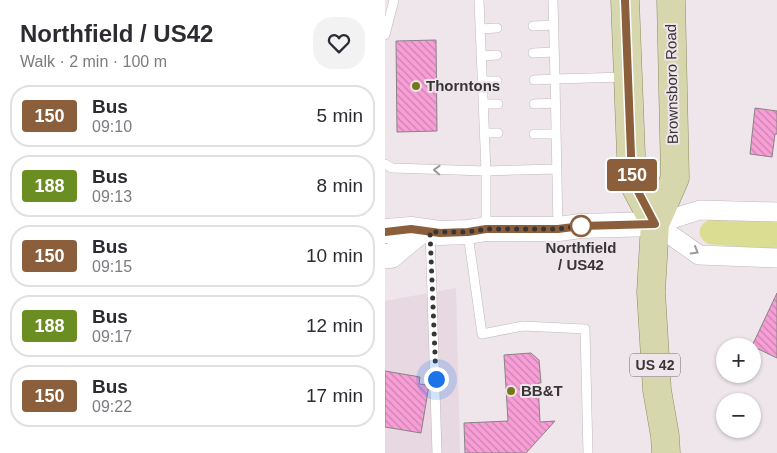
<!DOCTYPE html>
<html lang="en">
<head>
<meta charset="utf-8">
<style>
	body { margin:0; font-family:Arial,sans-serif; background:#f2f2f3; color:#2b2b33; height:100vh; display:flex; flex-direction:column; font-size:19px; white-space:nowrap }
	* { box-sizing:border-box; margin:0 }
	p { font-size:16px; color:#7c7c81 }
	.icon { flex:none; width:28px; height:28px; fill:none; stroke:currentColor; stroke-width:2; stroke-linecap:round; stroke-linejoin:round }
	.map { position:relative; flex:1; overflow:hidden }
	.details { display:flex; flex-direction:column; background:#fff; width:385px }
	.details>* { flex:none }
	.badge { padding:0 10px; border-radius:4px; font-size:18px; line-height:32px }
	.controls { position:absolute; left:331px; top:338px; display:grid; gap:10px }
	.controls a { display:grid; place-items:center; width:45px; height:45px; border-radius:50%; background:#fff; box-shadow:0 1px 4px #0004; font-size:25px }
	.you { position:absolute; width:25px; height:25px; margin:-12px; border:4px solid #fff; border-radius:50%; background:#1a73e8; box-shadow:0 0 0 8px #1a73e833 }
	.map>.badge { position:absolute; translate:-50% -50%; box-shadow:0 0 0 2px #fff }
	.round { display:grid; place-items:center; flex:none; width:52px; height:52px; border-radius:20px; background:#f2f2f3 }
	.head { display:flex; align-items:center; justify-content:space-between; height:85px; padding:0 20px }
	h1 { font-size:24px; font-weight:700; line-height:38px }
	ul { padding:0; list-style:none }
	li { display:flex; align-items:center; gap:15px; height:62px; margin:0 10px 8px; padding:0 10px; border:2px solid #e1e1e2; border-radius:20px }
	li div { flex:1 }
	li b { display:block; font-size:19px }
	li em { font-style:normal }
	li .badge { min-width:55px; font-weight:700; text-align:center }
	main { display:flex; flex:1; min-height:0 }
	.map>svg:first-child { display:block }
	.built { fill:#e7d8e1 }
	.grass { fill:#dbdd92 }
	.building { fill:url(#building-back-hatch); stroke:#8a8287 }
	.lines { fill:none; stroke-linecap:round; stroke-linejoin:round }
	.service-casing { stroke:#c1b8bd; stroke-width:10 }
	.minor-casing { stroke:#c1b8bd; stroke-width:20 }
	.tertiary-casing { stroke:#c1b8bd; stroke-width:25 }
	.primary-casing { stroke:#8c8d60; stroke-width:29 }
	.service { stroke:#fff; stroke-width:9 }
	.minor { stroke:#fff; stroke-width:19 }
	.tertiary { stroke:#fff; stroke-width:24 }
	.primary { stroke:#d6d7ad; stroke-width:28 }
	.oneway { stroke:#9c9a9b }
	.line-casing { stroke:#fff; stroke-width:11 }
	.line { stroke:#8b5e3c; stroke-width:8 }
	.walk { stroke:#383537; stroke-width:5; stroke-dasharray:0 9 }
	.poi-dot { fill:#76771d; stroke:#eee6ea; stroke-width:2 }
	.stop-dot { fill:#fff; stroke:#8b5e3c; stroke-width:2.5 }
	.labels { text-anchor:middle; stroke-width:4; stroke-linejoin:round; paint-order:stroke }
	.shield { fill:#eee6ea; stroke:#6f6a6d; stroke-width:1 }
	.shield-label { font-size:14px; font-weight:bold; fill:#383537 }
	.street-label { font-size:15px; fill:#383537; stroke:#eee6ea }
	.poi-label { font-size:15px; font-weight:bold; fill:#383537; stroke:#eee6ea; text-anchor:start }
	.stop-label { font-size:15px; font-weight:bold; fill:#383537; stroke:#eee6ea }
</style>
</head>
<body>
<main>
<section class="details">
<div class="head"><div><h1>Northfield / US42</h1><p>Walk · 2 min · 100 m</p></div><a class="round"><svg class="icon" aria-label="heart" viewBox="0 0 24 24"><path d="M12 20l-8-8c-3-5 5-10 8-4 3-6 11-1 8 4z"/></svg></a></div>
<ul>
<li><span class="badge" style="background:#8b5e3c;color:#fff">150</span><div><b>Bus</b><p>09:10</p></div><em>5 min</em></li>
<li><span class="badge" style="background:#6b8e23;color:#fff">188</span><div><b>Bus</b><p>09:13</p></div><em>8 min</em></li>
<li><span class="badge" style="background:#8b5e3c;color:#fff">150</span><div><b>Bus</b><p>09:15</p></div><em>10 min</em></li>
<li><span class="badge" style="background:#6b8e23;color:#fff">188</span><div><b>Bus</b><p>09:17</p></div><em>12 min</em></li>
<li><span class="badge" style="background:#8b5e3c;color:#fff">150</span><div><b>Bus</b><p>09:22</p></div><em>17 min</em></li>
</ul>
</section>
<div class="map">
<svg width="392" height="453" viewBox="0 0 392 453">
	<defs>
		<pattern id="building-back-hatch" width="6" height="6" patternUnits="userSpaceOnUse" patternTransform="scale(1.25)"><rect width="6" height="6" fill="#f89ed7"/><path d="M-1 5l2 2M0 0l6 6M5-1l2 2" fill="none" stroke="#ca82af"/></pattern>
	</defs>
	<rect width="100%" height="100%" fill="#eee6ea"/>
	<!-- built -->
	<path class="built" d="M71,288l4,165h-75v-152z"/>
	<!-- grass -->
	<path class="grass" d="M378,219l14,2v29l-69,-6c-11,-7 -12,-18 1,-24z"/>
	<!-- building -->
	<path class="building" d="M51,40l1,91 -40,1 -1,-91z
		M370,108l22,3v23h-2l-3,23 -22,-3z
		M392,293v65l-25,-12z
		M146,353l8,7 2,23h-3l2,39 15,-1 -29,32h-61l-1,-30 44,-2 -4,-66z
		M0,371l35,6 -1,7 10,1 -8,48 -36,-6z"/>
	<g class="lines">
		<!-- service casing -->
		<g class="service-casing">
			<path id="service" d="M94,0l7,171v58
				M168,0l2,79 70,-2
				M148,26l21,-1
				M95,29l17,-1
				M0,35l9,-35
				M148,53l21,-1
				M96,56l16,-1
				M149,80l21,-1 3,149
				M97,81h15
				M98,104h15
				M149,104l21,-1
				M99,133h14
				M149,134h22
				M0,164l7,4 94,3 70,-2
				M45,232l7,221
				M83,234l14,100 41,-8 62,3 3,124"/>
		</g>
		<!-- minor casing -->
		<g class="minor-casing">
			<path id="minor" d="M270,224l44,31 78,3
				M270,224l45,-14 77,2"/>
		</g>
		<!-- tertiary casing -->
		<g class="tertiary-casing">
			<path id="tertiary" d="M0,231l26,-2 29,4 28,-1 18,-3h72l23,-3 74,-2
				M0,256h6l30,-25"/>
		</g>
		<!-- primary casing -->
		<g class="primary-casing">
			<path id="primary" d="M240,0l7,180 23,44
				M281,453l-1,-17 -8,-46 -6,-98 4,-68 20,-46 -4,-178"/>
		</g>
		<!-- service -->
		<use href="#service" class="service"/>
		<!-- minor -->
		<use href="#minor" class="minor"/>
		<!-- tertiary -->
		<use href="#tertiary" class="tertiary"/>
		<!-- primary -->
		<use href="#primary" class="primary"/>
	</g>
	<!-- one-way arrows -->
	<defs><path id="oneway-chevron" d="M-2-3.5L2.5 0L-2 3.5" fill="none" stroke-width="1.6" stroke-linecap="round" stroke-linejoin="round" transform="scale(1.25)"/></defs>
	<g class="oneway">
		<use href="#oneway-chevron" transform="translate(52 170) rotate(-178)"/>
		<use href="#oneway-chevron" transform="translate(310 251) rotate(30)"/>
	</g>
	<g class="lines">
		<!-- line casing -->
		<g class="line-casing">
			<path id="line" d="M0,232l26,-3 29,4 28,-1 18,-3h72l23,-3 74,-2 -23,-44 -7,-180"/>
		</g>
		<!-- line -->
		<use href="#line" class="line"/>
		<!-- walk -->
		<path class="walk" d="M51,379l-6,-147h38l18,-3h72l23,-3"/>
	</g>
	<!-- markers -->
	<g class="poi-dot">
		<circle cx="31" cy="86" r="5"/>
		<circle cx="126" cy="391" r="5"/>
	</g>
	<circle class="stop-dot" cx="196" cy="226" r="10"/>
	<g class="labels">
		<!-- shield labels -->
		<rect class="shield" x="245" y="353.5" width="50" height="23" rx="4"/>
		<g class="shield-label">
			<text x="270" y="370">US 42</text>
		</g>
		<!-- street labels -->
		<g class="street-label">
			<text transform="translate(287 84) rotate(-91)" y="5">Brownsboro Road</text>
		</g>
		<!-- poi labels -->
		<g class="poi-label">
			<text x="41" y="91">Thorntons</text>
			<text x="136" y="396">BB&amp;T</text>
		</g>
		<!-- stop labels -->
		<g class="stop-label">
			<text x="196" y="253">Northfield<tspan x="196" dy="17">/ US42</tspan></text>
		</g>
	</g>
</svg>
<div class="controls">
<a>+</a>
<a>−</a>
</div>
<div class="you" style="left:51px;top:379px"></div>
<b class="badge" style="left:247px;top:175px;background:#8b5e3c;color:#fff">150</b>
</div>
</main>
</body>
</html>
